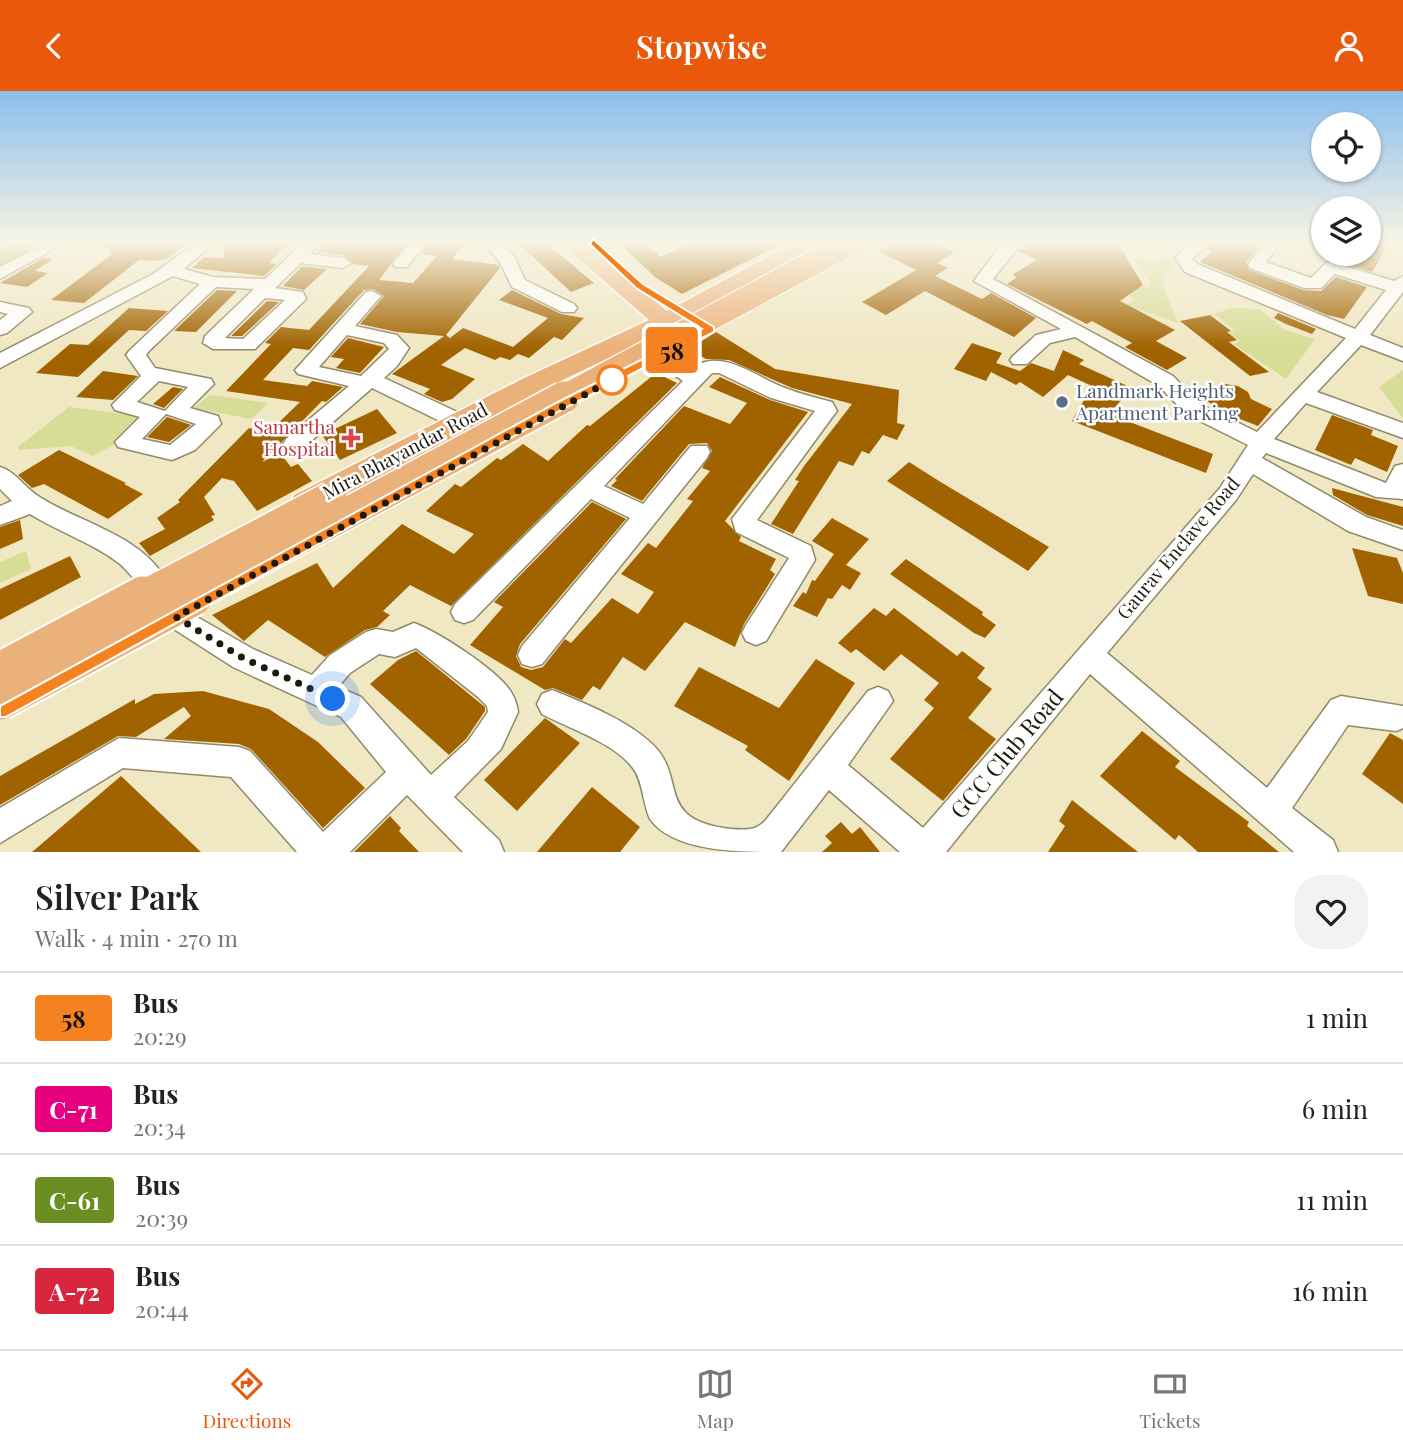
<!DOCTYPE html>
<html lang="en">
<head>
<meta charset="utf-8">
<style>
	body { margin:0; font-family:"Playfair Display",serif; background:#f2f2f2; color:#222; height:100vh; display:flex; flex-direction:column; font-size:26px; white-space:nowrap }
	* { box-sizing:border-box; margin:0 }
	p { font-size:23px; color:#767676 }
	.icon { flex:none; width:38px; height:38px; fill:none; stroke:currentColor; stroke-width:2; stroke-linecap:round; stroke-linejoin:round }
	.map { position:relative; height:761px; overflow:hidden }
	.details { display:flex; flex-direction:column; background:#fff; flex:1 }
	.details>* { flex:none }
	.badge { padding:0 14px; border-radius:5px; font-size:24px; line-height:46px }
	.controls { position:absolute; left:1311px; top:21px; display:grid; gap:14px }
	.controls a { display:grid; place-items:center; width:70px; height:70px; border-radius:50%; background:#fff; box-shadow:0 2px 5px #0004; font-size:35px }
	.you { position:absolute; width:35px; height:35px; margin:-18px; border:5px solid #fff; border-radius:50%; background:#1a73e8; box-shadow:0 0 0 10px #1a73e833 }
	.map>.badge { position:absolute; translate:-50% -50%; box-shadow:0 0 0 4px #fff }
	.round { display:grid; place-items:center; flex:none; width:74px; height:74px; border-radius:28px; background:#f2f2f2 }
	.headline { display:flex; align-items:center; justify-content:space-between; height:119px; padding:0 35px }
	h1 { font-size:33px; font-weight:600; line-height:52px }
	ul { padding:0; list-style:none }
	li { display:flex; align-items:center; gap:21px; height:91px; padding:0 35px; border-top:2px solid #e0e0e0 }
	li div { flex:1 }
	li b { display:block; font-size:26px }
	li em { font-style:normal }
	li .badge { min-width:77px; font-weight:700; text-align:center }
	header { display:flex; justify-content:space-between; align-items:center; height:91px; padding:0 35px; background:#ea580c; color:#fff; font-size:32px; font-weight:600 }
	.dock { display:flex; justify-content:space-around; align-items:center; height:98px; border-top:2px solid #e0e0e0; background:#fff; font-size:19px; color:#767676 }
	.dock a { display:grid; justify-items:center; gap:4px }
	.dock .on { color:#ea580c }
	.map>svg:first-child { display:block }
	.green { fill:#d7dd96 }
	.forest { fill:#aeb452 }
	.building { fill:#a16300 }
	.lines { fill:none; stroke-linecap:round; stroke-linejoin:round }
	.minor-casing { stroke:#918967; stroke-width:3 }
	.major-casing { stroke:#fff; stroke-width:3 }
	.minor { fill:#fff; fill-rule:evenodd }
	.major { fill:#ebb17a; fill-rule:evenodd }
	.major-bridge-far2-casing { stroke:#fff; stroke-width:26; stroke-linecap:butt }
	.major-bridge-far1-casing { stroke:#fff; stroke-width:34; stroke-linecap:butt }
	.major-bridge-casing { stroke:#fff; stroke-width:43; stroke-linecap:butt }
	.major-bridge-far2 { stroke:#ebb17a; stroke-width:24 }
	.major-bridge-far1 { stroke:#ebb17a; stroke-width:31 }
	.major-bridge { stroke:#ebb17a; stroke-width:39 }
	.line { fill:#f58220; stroke:#fff; stroke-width:2 }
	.walk { stroke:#1e1b0e; stroke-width:7; stroke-dasharray:0 12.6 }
	.stop-dot { fill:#fff; stroke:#f58220; stroke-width:3.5 }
	.service-dot { fill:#5c6f8a; stroke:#fff; stroke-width:2.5 }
	.health-dot { fill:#e0444e; stroke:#fff; stroke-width:2.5 }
	.labels { text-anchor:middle; stroke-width:5; stroke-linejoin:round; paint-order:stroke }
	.service-label { font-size:19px; fill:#4e5e75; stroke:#fff; text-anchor:start }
	.health-label { font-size:19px; fill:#be3a42; stroke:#fff; text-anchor:end }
	.street-label { font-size:19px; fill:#1e1b0e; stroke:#fff }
	.near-street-label { font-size:23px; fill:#1e1b0e; stroke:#fff }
</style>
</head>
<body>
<header><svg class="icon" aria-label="back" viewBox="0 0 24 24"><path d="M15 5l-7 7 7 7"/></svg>Stopwise<svg class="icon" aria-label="person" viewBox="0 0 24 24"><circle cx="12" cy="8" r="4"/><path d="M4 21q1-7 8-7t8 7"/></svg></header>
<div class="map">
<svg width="1403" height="761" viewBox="0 0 1403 761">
	<rect width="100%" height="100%" fill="#f0e7c3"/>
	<!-- green -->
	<path class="green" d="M1139,164l7,7 19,-5 8,3 1,5 -11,9c0,19 8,31 15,49l-40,-14 -42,13 37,-21 -6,-13 21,-1 2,-6 -14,-19z
		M1232,217l28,1 25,21 30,9 -29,40 -52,-35 6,-3 -11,-8 5,-3 -20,-16z
		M1403,279v48l-24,-31z
		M210,304l58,8 -17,16 -57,-11z
		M69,316l80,10 -28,24 -28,15 -22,-10 -52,4 -1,-3z
		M26,460l5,18 -31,14v-21z"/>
	<!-- forest -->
	<path class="forest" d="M10,151h42l-47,26 -5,-1v-20z"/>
	<!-- building -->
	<path class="building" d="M103,151h79l-3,3h5l-16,13 -10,3 -19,-1 -55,43 -33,-3 61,-46z
		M224,151h65l-20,21 8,1 -13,12 -72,-8 12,-11 20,1z
		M327,151h81l-29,38 34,3 24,-27 -16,-2 9,-12h37l-15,17 47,6 1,3 -54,67 4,3 13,-10 50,19 35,-29 -49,-18 13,-10 49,24 23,4 -22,22 -8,-3 -25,21 -11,-4 -8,6 -10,-3 -5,3 -30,-12 -24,17 34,14 -23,20 -10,3 -18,-8 6,-5 -38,-15 52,-38 -47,-4 -37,-8 24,-28 -11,-7 -9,1 -55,60 -16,-2 -30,32 44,6 5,-5 31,6 -17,15 -4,-1 -60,61 18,-9 11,14 7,-3 14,17 -55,30 -23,-30 -12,-3 -18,19 11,18 -4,1 3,4 -64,36 -11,-13 26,-14 -8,-11 23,-16 -2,-2 71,-72 20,4 31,-30 -74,-11 45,-47 -6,-1 16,-16 28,3 60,-64 -16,-2 -10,-9 -26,-3z
		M517,151h28l49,41 -23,9z
		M618,151h26l16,15 33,-15h92l-103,52 -27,-17z
		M895,151h35l24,10 -17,11 11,5 -13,8 47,23 9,-6 45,25 -22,19 -89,-46 -39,24 -24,-13 54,-32 -38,-19z
		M1034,151h83l26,43 -23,16 55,29 -19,11 31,17 -20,12 -42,-23 7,-4 -40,-22 -5,3 -80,-40 10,-7 -5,-2 25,-15 -19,-9z
		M1212,151h36l8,8 -10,12 3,8 54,20 18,1 15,-14 31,10 -23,32 -17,-4 -127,-53 12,-10 -6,-2z
		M1368,151h22l-18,30 -36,-11 5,-7h27z
		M43,167l10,1 -18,12 13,2 -21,14 -27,-4z
		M302,175l25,3 -23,21 -21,-4z
		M217,199l20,1 -41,41 -22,-1z
		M267,210l12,1 -37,34h-11z
		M129,217l39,3 -22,20 -17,-1 -51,47 -42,-4 34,-29 18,1z
		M1278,222l38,16 -4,5 -26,-10 -12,-6z
		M1210,224l21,16 -4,1 10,8 -8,2 40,30 -19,4 -70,-55z
		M716,241l59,37 124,21 -2,33 8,2 -8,15 -14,-5 -14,19 -7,-3 -9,15 -14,-5 -46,73 -22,-10 28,-43 -4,-1 9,-14 48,-62 -60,-16 -63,-28 -23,-1 -17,-10z
		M348,247l36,9 -24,26 -24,-5 8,-9 -13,-2z
		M972,252l30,10 -6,10 24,8 11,-8 23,8 9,-21 21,10 -5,4 53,24 -23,26 104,40 -7,19 -134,-52 20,-35 -24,-11 -25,22 -23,-15 -4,3 -25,-13 -5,9 -32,-12z
		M103,280l35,5 -25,24 -37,-3z
		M656,282l21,10 -226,223 -41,-21 -27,26 7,4 -13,12 -12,3 -40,27 -57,-37 -24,21 -32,-26 105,-52 16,25 69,-64 52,30 20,-20 -48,-23 29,-27 6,3 36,-29 4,2 22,-16 25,17 39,-36 3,1z
		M720,286l50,23 38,12 -83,109 16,16 -2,4 37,18 -6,11 5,4 -31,50 -9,23 -50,-25 -40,49 -22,-14 -23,33 -7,-4 -11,14 -29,-12 -8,2 -75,-45 33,-38 -9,-5 98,-100 34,17 -106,125 -4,12 5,11 10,3 12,-3 22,-28 6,4 41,-45 26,16 16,-22 -33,-18 27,-31 8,5 37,-47 -6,-2 23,-28 -8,-3 10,-17 -5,-8 -18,1 -47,57 -31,-15 6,-6 -2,-1 69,-73 46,18 17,-21 -38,-16z
		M1218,292l20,3 10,6 3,7 21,10 -14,17 -33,-13 -21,-14 19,-1z
		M173,296l10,2 -19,19 -11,-4z
		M377,318l20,24 -57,27 -18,-25z
		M1332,324l41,15 -2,5 27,11 -11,26 -32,-14 -4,7 -36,-15z
		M167,326l24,8 -22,17 -22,-5z
		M59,359l67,33 -2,1 19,10 -35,25 -64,-35 -12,4 -14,-13z
		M909,371l30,19 110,66 -21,24 -141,-90z
		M1332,397l71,19v19l-36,-11 -34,-20z
		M832,427l37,21 -23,26 15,8 -11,17 -8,-5 -10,14 -4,-1 -11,19 -24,-11 10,-14 3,2 6,-14 3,1 19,-27 -22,-13z
		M20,429l3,19 -23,10v-22z
		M1352,457l45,10 6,15v31l-35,-8z
		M70,465l11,21 -81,43v-31z
		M906,468l77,53 -1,3 14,10 -11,13 -11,-5 -84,-59z
		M874,517l12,8 8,-8 63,48 5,-5 23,17 -8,10 15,11 -24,29 28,21 -53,62 -53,-42 44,-51 -10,-8 15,-17 -38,-29 -17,17 -28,-22 -5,4 -13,-10z
		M416,560l69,56v4l-19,28 -17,16 -79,-71 28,-24z
		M816,568l39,24 -66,98 -44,-31 3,-4 -74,-40 25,-39 80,41z
		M203,600l66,18 49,33 47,46 -42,40 -72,-79 -12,-5 -75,-5 27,-23 -7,-9 -48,30 -18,-1 -118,69v-29l135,-77v5l19,-10z
		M545,627l35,25 -63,68 -33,-31z
		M1142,640l38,30 -5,6 74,55 -2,4 32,26h-81l-19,-17 -4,5 -75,-64z
		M1390,642l13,7v64l-41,-30z
		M121,685l80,76h-169z
		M592,696l48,40 -20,25h-83z
		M1072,709l39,31 27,21h-90l17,-26 -6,-5z
		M390,725l11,12 -2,3 20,21h-65z
		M841,731l11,12 8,-7 20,25h-58l10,-9 -7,-7z"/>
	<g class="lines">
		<!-- minor casing -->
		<g class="minor-casing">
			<path id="minor" d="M47,151h19l-66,37v-12z
				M197,151h18l-31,27 29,8 52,2 39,-37h17l-11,12 33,4 8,5 -8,5 -42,-5 -26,25 28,4 3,7 -51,50h-42l-10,-6 2,-7 49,-47 -38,-2 -67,64 -3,4 9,13 56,11 3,5 -24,24 28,8 3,8 -26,26 -23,10 -54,-13 -3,-5 25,-25 -25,-7 -3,-5 29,-29 -15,-21 3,-4 71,-67 -27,-8 -173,92v-15l153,-79zM265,207l20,2 -42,39 -18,-1zM159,290l29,6 -23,24 -28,-9zM166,323l30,10 -26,21 -28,-6z
				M411,151h16l-20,25h-12l-2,-4z
				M482,151h17l15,14 11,24 49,24 3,4 -3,4h-12l-50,-25 -12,-25z
				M1003,151h16l1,3 -27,34 180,97 27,28 57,28 89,-94 -161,-66 -10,-14c10,-13 18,-16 35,-16l-18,17 5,5 158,65 31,-39 -51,-16 -14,14h-17l-54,-20 -2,-4 12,-15 -10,-7 26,2 2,3 -12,15 45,16 15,-15 6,-1 62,19 9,-5v16l-33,43 33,13v13l-42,-16 -44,47 86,31v15l-97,-35 -32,36 112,44 9,-17 8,-2v35l-27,-2 -110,-44 -4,5 104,59 37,13v20l-55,-19 -95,-57 -17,26 -129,153 160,135 64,-88 10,-4 62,10v22l-7,3 -48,-6 -56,83 41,32 5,12h-44l-204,-178 -144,178h-46l-71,-62 -48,62c-42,0 -108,0 -131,-33 -7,-15 -7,-38 -17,-51 -20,-26 -63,-39 -91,-54l-5,-10 5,-10 10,-4c32,13 73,29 99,53 38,34 1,77 80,86 14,1 24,2 34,-8l103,-130 10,-4 10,4 5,10 -45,64 75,63 297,-340 28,-43 -62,-31 -27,-28 -84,-49 -25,6 -23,21h-14l-3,-4 3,-4 23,-21 25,-6 -87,-48z
				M372,200l9,5 -26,30 42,9 12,13 -12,18 -13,12 84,39 3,5 -3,5h-16l-80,-39 -70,61h-16l-3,-5 3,-5 63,-53 -51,-12 -3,-4 71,-78zM347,244l37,8 5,6 -28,27 -42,-9z
				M0,211l29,6 3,4 -25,21 -7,2v-15l8,-6 -8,-2z
				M660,259l34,17c29,-19 63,11 91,21 15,6 32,10 47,14l5,9 -4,5 -76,104 54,26 4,14 -49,81 -10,4 -10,-4 -4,-8 4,-8 43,-67 -53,-26 -4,-13 83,-108 -44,-13 -52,-25h-7l-108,113 39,18 48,-58h16l3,6 -3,6 -165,206 -10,3 -10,-3 -4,-9 4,-9 108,-128 -39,-19 -118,121 -9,3 -9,-3 -4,-8 4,-8 228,-223 -30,-21 -3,-4 3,-4z
				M0,376c15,4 24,20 38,29 41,27 105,39 129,86l-4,8c-20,6 -29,-14 -43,-26 -27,-21 -61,-32 -90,-50l-30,11v-19l12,-5 -12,-12z
				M176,514l77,44 59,26 18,-20 36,-23 10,-3 17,3 21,-9c24,9 84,47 97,69 4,6 6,13 7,20l-17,37 -47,48 45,43 5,12h-41l-56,-57 -57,57h-53l-66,-75 -108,-9 -123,75v-35l119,-70 120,9 11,4 73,81 63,-60 -45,-55 -108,-50 -67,-43 -3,-8 3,-8zM416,557l62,49 9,9 1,6 -20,29 -37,34 -70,-78 -23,-10 12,-14 29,-19 16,3z"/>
		</g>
		<!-- major casing -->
		<g class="major-casing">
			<path id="major" d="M559,151h24l84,69 128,-69h26l-140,80 8,9 -3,5 -9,2 -14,-6 -121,58 -226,121 -11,4 -11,-4 -4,-8 4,-8 230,-117 125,-58z"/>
		</g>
		<!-- minor -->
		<use href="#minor" class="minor"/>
		<!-- major -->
		<use href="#major" class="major"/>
		<!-- major-bridge-far2 casing -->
		<g class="major-bridge-far2-casing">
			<path id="major-bridge-far2" d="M560,308l292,-157"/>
		</g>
		<!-- major-bridge-far1 casing -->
		<g class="major-bridge-far1-casing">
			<path id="major-bridge-far1" d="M140,507l191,-101
				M189,507l375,-201"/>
		</g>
		<!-- major-bridge casing -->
		<g class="major-bridge-casing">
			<path id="major-bridge" d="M0,581l143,-76
				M0,609l193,-104"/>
		</g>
		<!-- major-bridge-far2 -->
		<use href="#major-bridge-far2" class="major-bridge-far2"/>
		<!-- major-bridge-far1 -->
		<use href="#major-bridge-far1" class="major-bridge-far1"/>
		<!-- major-bridge -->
		<use href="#major-bridge" class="major-bridge"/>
	</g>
	<!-- sky -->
	<linearGradient id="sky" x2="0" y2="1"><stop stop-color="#8bbeed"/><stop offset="0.59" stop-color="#f8f4e4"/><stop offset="1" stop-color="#f8f4e4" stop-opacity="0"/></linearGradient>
	<rect width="1403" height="257" fill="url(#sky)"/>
	<!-- line -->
	<path class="line" d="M593,148l50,45 71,43v5l-151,77 -557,308h-6v-11l554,-302 148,-75 -66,-41 -46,-44z"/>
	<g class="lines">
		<!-- walk -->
		<path class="walk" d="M333,608l-90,-41 -67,-41 443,-241 -7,4"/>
	</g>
	<!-- markers -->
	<circle class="stop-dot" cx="612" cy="289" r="14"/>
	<circle class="service-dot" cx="1062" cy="311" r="7"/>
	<path class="health-dot" d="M347.5 336.5h7v7h7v7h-7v7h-7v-7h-7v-7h7z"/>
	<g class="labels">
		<!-- service labels -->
		<g class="service-label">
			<text x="1076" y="307">Landmark Heights<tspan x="1076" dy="22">Apartment Parking</tspan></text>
		</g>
		<!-- health labels -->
		<g class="health-label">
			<text x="335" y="343">Samartha<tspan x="335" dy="22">Hospital</tspan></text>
		</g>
		<!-- street labels -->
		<g class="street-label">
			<text transform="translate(405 360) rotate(-28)" y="7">Mira Bhayandar Road</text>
			<text transform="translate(1178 457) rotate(-50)" y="7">Gaurav Enclave Road</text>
		</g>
		<!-- near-street labels -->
		<g class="near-street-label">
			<text transform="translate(1007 663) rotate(-50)" y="8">GCC Club Road</text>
		</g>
	</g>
</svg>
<div class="controls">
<a><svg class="icon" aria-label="locate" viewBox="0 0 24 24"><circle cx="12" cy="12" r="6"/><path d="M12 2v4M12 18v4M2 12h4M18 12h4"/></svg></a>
<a><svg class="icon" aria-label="layers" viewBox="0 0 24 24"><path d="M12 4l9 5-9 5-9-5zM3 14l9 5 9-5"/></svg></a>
</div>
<div class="you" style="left:333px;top:608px"></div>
<b class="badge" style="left:672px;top:259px;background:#f58220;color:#111">58</b>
</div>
<section class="details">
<div class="headline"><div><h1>Silver Park</h1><p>Walk · 4 min · 270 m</p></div><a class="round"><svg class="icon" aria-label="heart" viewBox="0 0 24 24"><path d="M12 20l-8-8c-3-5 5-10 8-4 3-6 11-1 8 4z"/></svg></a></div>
<ul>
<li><span class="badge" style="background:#f58220;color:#111">58</span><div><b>Bus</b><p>20:29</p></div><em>1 min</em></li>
<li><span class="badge" style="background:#e6007e;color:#fff">C-71</span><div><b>Bus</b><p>20:34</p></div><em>6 min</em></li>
<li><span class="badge" style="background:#6b8e23;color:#fff">C-61</span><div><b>Bus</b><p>20:39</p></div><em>11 min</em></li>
<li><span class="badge" style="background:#d7263d;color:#fff">A-72</span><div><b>Bus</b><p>20:44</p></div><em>16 min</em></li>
</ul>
</section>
<nav class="dock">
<a class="on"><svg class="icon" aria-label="directions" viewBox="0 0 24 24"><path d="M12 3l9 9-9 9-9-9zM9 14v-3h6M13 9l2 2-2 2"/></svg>Directions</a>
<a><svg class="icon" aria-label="map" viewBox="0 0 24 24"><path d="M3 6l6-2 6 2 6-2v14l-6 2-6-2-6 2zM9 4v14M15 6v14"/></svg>Map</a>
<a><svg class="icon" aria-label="tickets" viewBox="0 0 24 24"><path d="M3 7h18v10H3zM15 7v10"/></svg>Tickets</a>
</nav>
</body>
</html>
